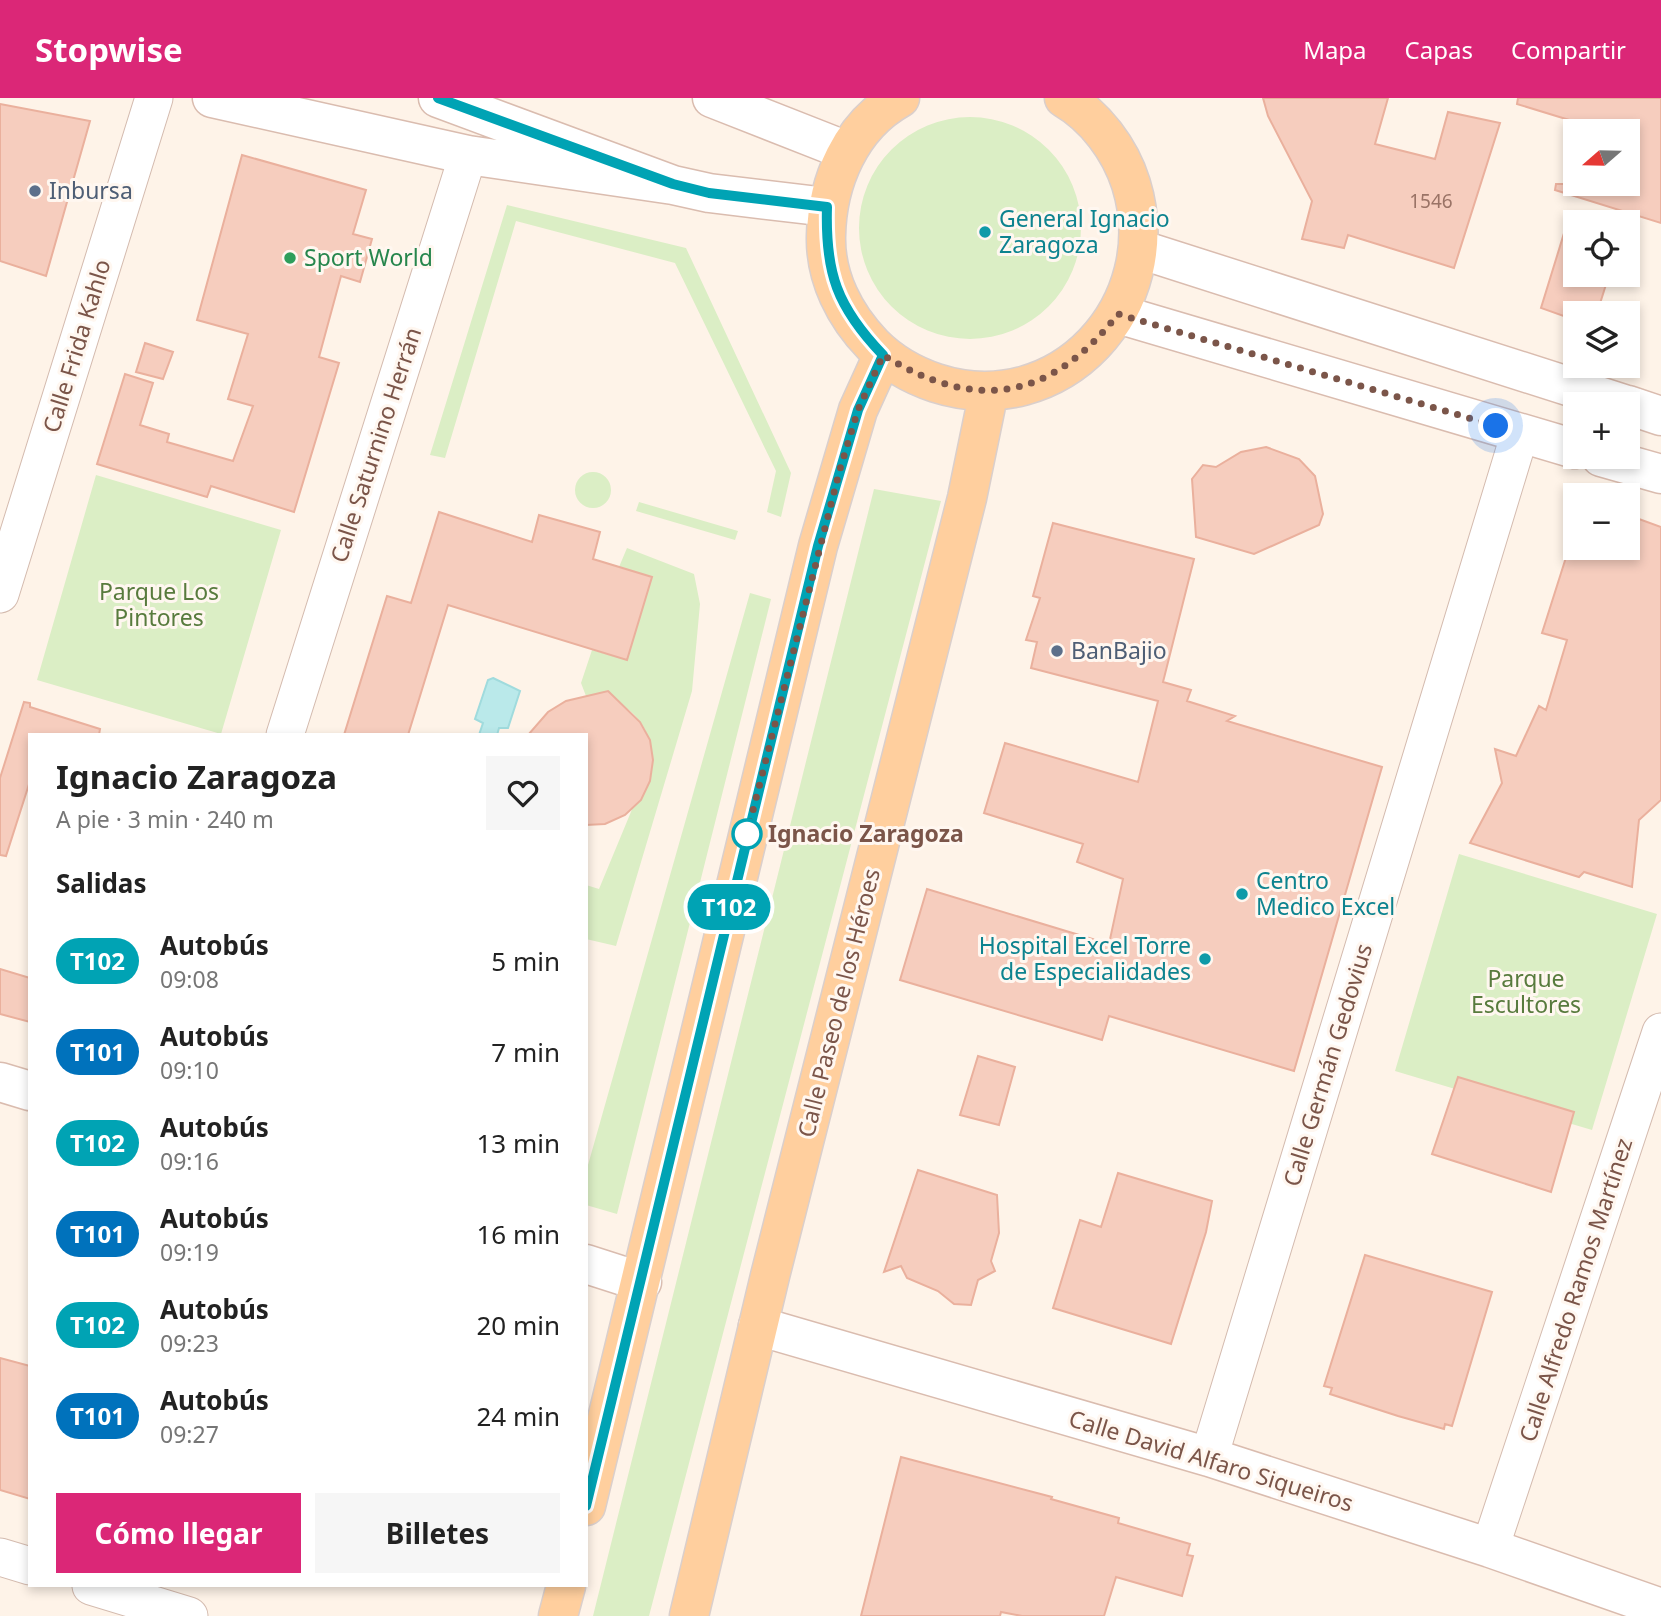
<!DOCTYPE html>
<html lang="es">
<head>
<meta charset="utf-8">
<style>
	body { margin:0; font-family:"Noto Sans",sans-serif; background:#f6f6f6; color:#222; height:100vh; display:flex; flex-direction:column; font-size:26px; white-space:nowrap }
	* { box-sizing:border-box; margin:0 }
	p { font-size:23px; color:#767676 }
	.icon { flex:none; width:38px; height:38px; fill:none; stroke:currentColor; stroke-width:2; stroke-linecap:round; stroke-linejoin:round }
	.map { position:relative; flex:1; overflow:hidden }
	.panel { position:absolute; left:28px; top:635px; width:560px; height:854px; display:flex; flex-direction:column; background:#fff; border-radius:0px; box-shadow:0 4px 10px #0003 }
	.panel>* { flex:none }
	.badge { padding:0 14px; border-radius:23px; font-size:24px; line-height:46px }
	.needle { width:46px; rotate:250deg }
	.tools { position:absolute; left:1563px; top:21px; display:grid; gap:14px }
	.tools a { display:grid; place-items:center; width:77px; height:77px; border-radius:0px; background:#fff; box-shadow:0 4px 10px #0003; font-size:35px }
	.you { position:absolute; width:35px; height:35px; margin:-18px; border:5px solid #fff; border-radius:50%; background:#1a73e8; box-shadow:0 0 0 10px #1a73e833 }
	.map>.badge { position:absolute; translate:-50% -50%; box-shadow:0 0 0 4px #fff }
	h2 { padding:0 28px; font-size:26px; line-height:63px }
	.round { display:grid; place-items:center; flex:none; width:74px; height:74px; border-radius:0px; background:#f6f6f6 }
	.summary { display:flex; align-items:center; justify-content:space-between; height:119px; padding:0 28px }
	h1 { font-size:33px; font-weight:700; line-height:52px }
	.cta { display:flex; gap:14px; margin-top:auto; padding:14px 28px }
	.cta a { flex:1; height:80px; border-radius:0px; background:#db2777; color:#fff; font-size:28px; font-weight:700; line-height:80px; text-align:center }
	.cta a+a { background:#f6f6f6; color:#222 }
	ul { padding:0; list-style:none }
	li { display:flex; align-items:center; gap:21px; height:91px; padding:0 28px }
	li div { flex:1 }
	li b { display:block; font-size:26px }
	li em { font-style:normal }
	li .badge { min-width:77px; font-weight:700; text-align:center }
	header { display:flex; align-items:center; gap:42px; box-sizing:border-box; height:98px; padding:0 35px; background:#db2777; color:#fff }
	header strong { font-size:33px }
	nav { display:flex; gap:38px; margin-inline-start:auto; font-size:24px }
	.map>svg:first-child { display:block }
	.green { fill:#dbeec5 }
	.water { fill:#bae9ea; stroke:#a0dbdd; stroke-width:2 }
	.building { fill:#f6cdbe; stroke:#eab09d; stroke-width:2 }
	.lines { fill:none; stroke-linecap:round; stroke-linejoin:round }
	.street-casing { stroke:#d4bbaf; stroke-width:39 }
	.secondary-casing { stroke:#dabcaf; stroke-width:41 }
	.primary-casing { stroke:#dacfcc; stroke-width:41 }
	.street { stroke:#fff; stroke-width:37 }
	.secondary { stroke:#fff; stroke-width:38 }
	.primary { stroke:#ffcf9e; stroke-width:38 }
	.line-casing { stroke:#fff; stroke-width:16 }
	.line { stroke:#00a3b4; stroke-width:10 }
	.walk { stroke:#7b5549; stroke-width:7; stroke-dasharray:0 12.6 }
	.service-dot { fill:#5c6f8a; stroke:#fff7f0; stroke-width:2.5 }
	.culture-dot { fill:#0f9aa8; stroke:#fff7f0; stroke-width:2.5 }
	.leisure-dot { fill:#2e9e5b; stroke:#fff7f0; stroke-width:2.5 }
	.stop-dot { fill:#fff; stroke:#00a3b4; stroke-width:3.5 }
	.labels { text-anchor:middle; stroke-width:6; stroke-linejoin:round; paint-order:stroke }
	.number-label { font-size:19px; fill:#9a7366 }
	.service-label { font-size:23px; fill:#4e5e75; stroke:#fff7f0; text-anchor:start }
	.culture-label { font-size:23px; fill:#0d838f; stroke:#fff7f0; text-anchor:start }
	.leisure-label { font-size:23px; fill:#27864d; stroke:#fff7f0; text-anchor:start }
	.street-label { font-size:23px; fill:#7b5549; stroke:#fff7f0 }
	.park-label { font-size:23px; fill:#587b3d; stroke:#fff7f0 }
	.stop-label { font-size:23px; font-weight:bold; fill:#7b5549; stroke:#fff7f0; text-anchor:start }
</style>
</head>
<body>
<header>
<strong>Stopwise</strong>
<nav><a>Mapa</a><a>Capas</a><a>Compartir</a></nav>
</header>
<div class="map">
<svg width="1661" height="1518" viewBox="0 0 1661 1518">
	<rect width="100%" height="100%" fill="#fef3e8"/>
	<!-- green -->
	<path class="green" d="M859 130a111 111 0 1 1 222 0a111 111 0 1 1-222 0Z
		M507,107l179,43 105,225 -10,44 -14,-5 9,-41 -101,-208 -159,-42 -71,237 -15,-3z
		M575 392a18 18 0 1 1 36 0a18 18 0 1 1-36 0Z
		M96,377l185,55 -60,204 -184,-54z
		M874,391l67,12 -292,1115h-56z
		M639,404l99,29 -3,9 -99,-29z
		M627,450l67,26 6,30 -8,87 -76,255 -30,-7v-54l13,4 34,-82c30,-27 25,-80 -10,-101 -12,-7 -24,-8 -37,-10l-5,-13 11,-33 35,10 -8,-93z
		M750,495l21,6 -154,615 -31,-9v-33z
		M1459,756l198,60 -65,216 -197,-59z"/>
	<!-- water -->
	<path class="water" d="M493,580l27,13 -12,37h-9l-2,7h-18l4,-12 -8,-4 13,-39z"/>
	<!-- building -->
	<path class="building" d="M1263,0h125l-13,46 60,15 13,-47 52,11 -46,145 -106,-33 -4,13 -42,-9 10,-38 -44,-85z
		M1518,0h143v125l-106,-33 1,-6h72v-53h-23l-88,-27z
		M0,6l90,17 -44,155 -46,-15z
		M242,57l124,35 -13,44 19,5 -12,43 -19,-6 -22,81 20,6 -45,149 -83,-26 -4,11 -110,-33 28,-90 28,9 -13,42 29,9 -2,8 66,19 20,-55 -25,-7 20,-65 -51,-14z
		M1569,119l6,1v57h34l-12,38h-23l-2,6 -31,-11z
		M145,245l28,9 -10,27 -27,-7z
		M1266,349l33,12 16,17 8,38 -4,11 -65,29 -58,-17 -4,-58 11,-14 13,2 25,-15z
		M439,414l93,30 7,-27 61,17 -7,27 59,18 -25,83 -179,-55 -40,130h-64l43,-139 24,7z
		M1628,417l33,12v273l-22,20 -7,67 -48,-15 -5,5 -109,-34 32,-60 -7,-34 21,7 23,-50 7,4 21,-70 -25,-7 27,-85h59z
		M1053,425l141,36 -31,123 28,8 -4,11 48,15 -8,5 155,46 -88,304 -185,-55 -7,24 -202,-60 27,-91 182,55 14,-65 -46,-17 6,-18 -99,-31 21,-70 133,39 20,-81 -127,-33 6,-26 -11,-2 14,-42 -7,-2z
		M608,593l32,31 10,18 3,20 -3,21 -9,19 -16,15 -20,9 -19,1v-90h-58l20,-23 18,-11z
		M24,604l6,1v4l70,22 -1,6h-69v46l-24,75 -6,-1v-77z
		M0,871l30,9v44l-30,-8z
		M978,958l37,11 -16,58 -39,-10z
		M1458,979l116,35 -23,80 -119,-38z
		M918,1072l79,25 2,38 -8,28 4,10 -17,9 -7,25 -17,-1 -16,-13 -31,-13 -6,-12 -17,6z
		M1118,1075l94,28 -6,31 -35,112 -118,-36 27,-88 21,7z
		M1365,1157l127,37 -40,134 -7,-2 -1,5 -46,-13 -68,-22 2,-6 -8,-2z
		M0,1260l30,8v133l-30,-9z
		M901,1359l151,40 -1,2 68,19 -1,5 72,21 -3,11 6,1 -11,40 -66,-19 -12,39h-82l-21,-4 -1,4h-139z"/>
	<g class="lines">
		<!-- street casing -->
		<g class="street-casing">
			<path id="street" d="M0,496l154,-496
				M285,637l183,-580
				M1209,1359l311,-1024
				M1490,1450l171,-516
				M0,1459l30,9
				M91,1488l98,30"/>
		</g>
		<!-- secondary casing -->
		<g class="secondary-casing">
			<path id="secondary" d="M212,0l256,57 205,30
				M438,0l235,87 36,8 118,14
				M712,0l135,53
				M1139,151l485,155
				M1118,216l457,135
				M1628,307l33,11
				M1601,359l60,17
				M0,984l30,9
				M586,1166l56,18
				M758,1228l451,131 281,91 171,60"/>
		</g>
		<!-- primary casing -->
		<g class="primary-casing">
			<path id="primary" d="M900,0c-50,28 -73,84 -74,138 -1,42 19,80 47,109 18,18 39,30 63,38 124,40 232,-79 195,-199 -11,-35 -36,-68 -67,-86
				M586,1408l232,-960 40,-136 25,-55
				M558,1518l8,-30
				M689,1518l81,-340 197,-778 22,-107"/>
		</g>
		<!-- street -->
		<use href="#street" class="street"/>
		<!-- secondary -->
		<use href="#secondary" class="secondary"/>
		<!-- primary -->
		<use href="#primary" class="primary"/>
	</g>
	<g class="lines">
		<!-- line casing -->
		<g class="line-casing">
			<path id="line" d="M438,0l235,86 36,9 118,14c-2,66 10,100 56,148l-25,55 -40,136 -232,960"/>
		</g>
		<!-- line -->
		<use href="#line" class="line"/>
		<!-- walk -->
		<path class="walk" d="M747,736l93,-365 18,-59 25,-55c93,58 168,45 235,-41l378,112"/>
	</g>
	<!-- markers -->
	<g class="service-dot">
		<circle cx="35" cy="93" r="7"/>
		<circle cx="1057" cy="553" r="7"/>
	</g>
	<g class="culture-dot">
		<circle cx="985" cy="134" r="7"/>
		<circle cx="1242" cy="796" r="7"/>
		<circle cx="1205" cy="861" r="7"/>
	</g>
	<circle class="leisure-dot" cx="290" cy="160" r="7"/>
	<circle class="stop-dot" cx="747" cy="736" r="14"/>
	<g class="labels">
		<!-- number labels -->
		<g class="number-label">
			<text x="1431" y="110">1546</text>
		</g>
		<!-- service labels -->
		<g class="service-label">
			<text x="49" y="101">Inbursa</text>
			<text x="1071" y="561">BanBajio</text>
		</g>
		<!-- culture labels -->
		<g class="culture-label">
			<text x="999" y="129">General Ignacio<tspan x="999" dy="26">Zaragoza</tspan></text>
			<text x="1256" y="791">Centro<tspan x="1256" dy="26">Medico Excel</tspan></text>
			<text x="1191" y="856" text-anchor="end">Hospital Excel Torre<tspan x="1191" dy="26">de Especialidades</tspan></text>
		</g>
		<!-- leisure labels -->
		<g class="leisure-label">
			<text x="304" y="168">Sport World</text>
		</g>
		<!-- street labels -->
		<g class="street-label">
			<text transform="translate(77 248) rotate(-73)" y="8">Calle Frida Kahlo</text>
			<text transform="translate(376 347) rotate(-72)" y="8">Calle Saturnino Herrán</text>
			<text transform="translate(839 905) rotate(-76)" y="8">Calle Paseo de los Héroes</text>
			<text transform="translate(1328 967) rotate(-73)" y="8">Calle Germán Gedovius</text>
			<text transform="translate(1576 1192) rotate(-72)" y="8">Calle Alfredo Ramos Martínez</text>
			<text transform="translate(1211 1363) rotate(17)" y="8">Calle David Alfaro Siqueiros</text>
		</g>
		<!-- park labels -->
		<g class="park-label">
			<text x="159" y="502">Parque Los<tspan x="159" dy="26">Pintores</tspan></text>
			<text x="1526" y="889">Parque<tspan x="1526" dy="26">Escultores</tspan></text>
		</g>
		<!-- stop labels -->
		<g class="stop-label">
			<text x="768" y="744">Ignacio Zaragoza</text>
		</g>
	</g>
</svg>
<div class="tools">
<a><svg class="needle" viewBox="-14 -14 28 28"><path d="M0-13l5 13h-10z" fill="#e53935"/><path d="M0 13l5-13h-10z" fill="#767676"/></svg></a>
<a><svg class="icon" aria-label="locate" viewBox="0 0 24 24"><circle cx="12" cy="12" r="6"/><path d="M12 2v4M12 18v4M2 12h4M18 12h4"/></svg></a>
<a><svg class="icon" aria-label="layers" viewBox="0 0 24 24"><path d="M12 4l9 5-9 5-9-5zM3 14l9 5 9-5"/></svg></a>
<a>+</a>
<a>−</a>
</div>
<div class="you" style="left:1496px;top:328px"></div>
<b class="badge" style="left:729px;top:809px;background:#00a3b4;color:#fff">T102</b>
<section class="panel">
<div class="summary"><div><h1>Ignacio Zaragoza</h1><p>A pie · 3 min · 240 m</p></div><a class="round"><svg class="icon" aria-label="heart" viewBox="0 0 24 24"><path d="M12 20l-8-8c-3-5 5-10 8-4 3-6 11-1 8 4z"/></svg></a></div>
<h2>Salidas</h2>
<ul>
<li><span class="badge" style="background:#00a3b4;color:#fff">T102</span><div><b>Autobús</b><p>09:08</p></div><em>5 min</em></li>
<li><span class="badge" style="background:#0072bc;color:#fff">T101</span><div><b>Autobús</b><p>09:10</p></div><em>7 min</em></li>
<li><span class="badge" style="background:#00a3b4;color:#fff">T102</span><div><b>Autobús</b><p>09:16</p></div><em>13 min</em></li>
<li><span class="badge" style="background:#0072bc;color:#fff">T101</span><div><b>Autobús</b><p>09:19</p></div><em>16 min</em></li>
<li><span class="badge" style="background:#00a3b4;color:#fff">T102</span><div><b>Autobús</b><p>09:23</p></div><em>20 min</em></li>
<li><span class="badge" style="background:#0072bc;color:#fff">T101</span><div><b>Autobús</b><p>09:27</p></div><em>24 min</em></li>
</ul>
<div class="cta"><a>Cómo llegar</a><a>Billetes</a></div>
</section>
</div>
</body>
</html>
